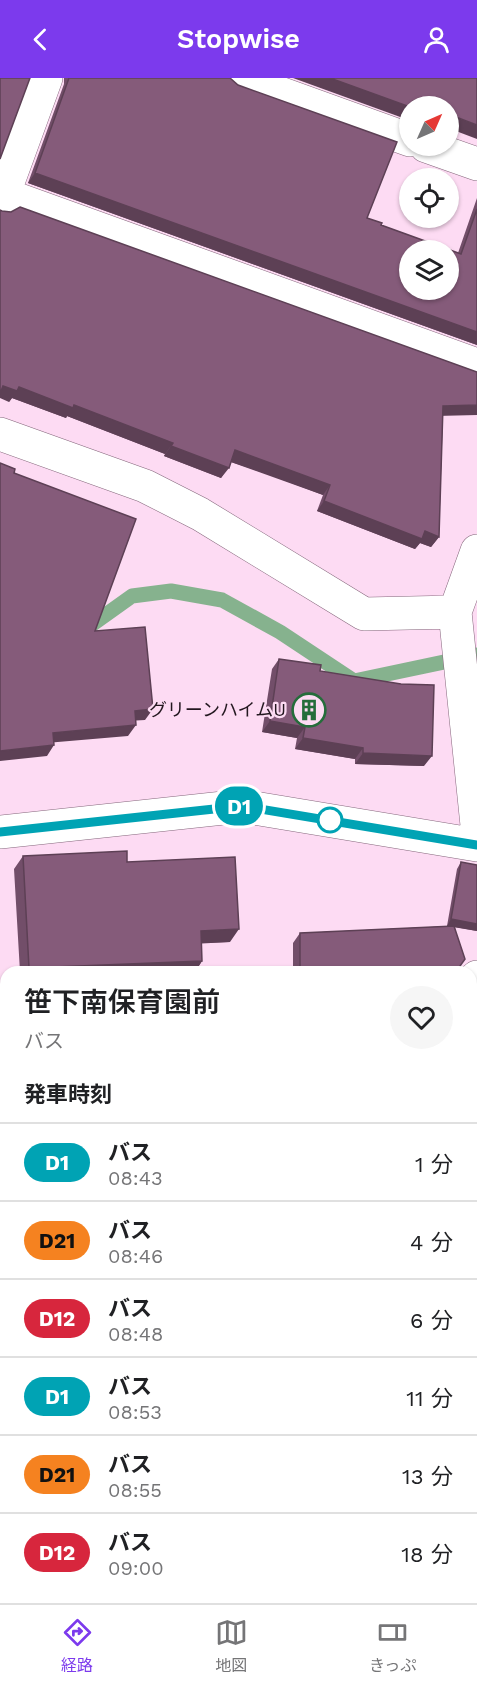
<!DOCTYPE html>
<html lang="ja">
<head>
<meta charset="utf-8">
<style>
	body { margin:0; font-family:"Work Sans","Noto Sans JP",sans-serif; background:#f6f6f6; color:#202124; height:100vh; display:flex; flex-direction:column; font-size:22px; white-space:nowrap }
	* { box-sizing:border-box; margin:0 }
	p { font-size:20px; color:#757577 }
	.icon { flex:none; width:33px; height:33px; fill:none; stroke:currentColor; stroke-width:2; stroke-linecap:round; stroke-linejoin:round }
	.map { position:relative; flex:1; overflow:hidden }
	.details { position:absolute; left:0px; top:888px; width:477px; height:638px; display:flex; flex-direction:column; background:#fff; border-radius:18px 18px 0 0; box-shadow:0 2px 4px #0004 }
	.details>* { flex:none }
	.badge { padding:0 12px; border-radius:20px; font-size:21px; line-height:39px }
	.needle { width:39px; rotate:45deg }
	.fabs { position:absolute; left:399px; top:18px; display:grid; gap:12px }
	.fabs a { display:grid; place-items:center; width:60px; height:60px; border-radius:50%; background:#fff; box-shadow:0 2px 4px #0004; font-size:30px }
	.map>.badge { position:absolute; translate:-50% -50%; box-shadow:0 0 0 3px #fff }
	h2 { padding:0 24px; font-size:22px; line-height:54px }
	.round { display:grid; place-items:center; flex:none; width:63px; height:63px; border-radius:32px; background:#f6f6f6 }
	.head { display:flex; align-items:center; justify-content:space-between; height:102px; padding:0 24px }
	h1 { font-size:28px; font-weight:600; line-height:45px }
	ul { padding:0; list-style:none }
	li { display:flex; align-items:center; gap:18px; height:78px; padding:0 24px; border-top:2px solid #e0e0e0 }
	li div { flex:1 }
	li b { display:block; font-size:22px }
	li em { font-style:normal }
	li .badge { min-width:66px; font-weight:700; text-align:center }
	header { display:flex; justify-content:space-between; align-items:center; height:78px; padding:0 24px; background:#7c3aed; color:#fff; font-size:27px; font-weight:600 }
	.menu { display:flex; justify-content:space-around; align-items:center; height:84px; border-top:2px solid #e0e0e0; background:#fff; font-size:16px; color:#757577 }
	.menu a { display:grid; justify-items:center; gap:3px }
	.menu .on { color:#7c3aed }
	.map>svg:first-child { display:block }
	.green { fill:#e6bbd9 }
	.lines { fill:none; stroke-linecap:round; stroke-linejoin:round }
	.stream { stroke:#86b28e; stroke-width:15 }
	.service-casing { stroke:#85677c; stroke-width:22 }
	.minor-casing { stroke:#85677c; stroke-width:34 }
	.service { stroke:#fff; stroke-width:21 }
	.minor { stroke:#fff; stroke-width:33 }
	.wall { fill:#724e69 }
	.shaded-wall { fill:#5d4055 }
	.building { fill:#855b7a; stroke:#5d4055; stroke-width:1.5; fill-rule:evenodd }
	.line-casing { stroke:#fff; stroke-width:14 }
	.line { stroke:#00a3b4; stroke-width:9 }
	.stop-dot { fill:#fff; stroke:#00a3b4; stroke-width:3 }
	.labels { text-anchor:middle; stroke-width:4.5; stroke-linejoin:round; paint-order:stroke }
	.poi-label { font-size:18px; fill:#23171f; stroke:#fddbf3; text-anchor:end }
</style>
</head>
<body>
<header><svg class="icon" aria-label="back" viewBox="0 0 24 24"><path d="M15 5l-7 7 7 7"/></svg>Stopwise<svg class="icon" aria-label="person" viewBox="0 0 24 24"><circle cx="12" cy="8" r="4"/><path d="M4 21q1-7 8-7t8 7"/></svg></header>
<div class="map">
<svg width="477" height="1525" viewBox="0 0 477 1525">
	<rect width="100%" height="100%" fill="#fddbf3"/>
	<!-- green -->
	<path class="green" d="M0,1038l6,1v481h274l-7,5h-273z"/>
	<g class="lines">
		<!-- stream -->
		<path class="stream" d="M83,553l49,-35 39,-5 51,9 58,32 74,49 123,-26"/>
		<!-- service casing -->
		<g class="service-casing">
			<path id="service" d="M393,1520l29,5"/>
		</g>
		<!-- minor casing -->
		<g class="minor-casing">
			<path id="minor" d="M238,0l172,62
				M426,68l51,18
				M0,115l477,172
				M0,126l46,-126
				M0,356l145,52 55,28 164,100 91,-2
				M477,473l-22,61 22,213
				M0,754l242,-26 235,39
				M471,904l6,-5
				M471,1408l6,1
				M388,1525l2,-5"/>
		</g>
		<!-- service -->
		<use href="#service" class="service"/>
		<!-- minor -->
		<use href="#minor" class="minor"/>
	</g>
	<!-- wall -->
	<path class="wall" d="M64,0h166l137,140 14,7 77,28 19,-55v147l-449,-162 36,-99z
		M0,132l443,206 -4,121 -8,10 -11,-4 -5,6 -98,-38 6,-16 -53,-20 -39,-13 -10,16 -57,-22 1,-2 -98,-38 -1,2 -54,-20 -3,4z
		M279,581l41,12 104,95 -69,-2v-5l-60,-10 2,-11 -35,-6 10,-63z
		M23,778l104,6 103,80 -28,1v18l-7,11h-175l-6,-103z
		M461,784l16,69 -22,-4 5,39v6h-167v-29l7,-10 150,-7h-3l10,-57z
		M477,1309v62h-6v-54z
		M477,1439v86h-43l-1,-5h38v-71z
		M290,1520h86l3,5h-91z"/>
	<!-- shaded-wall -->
	<path class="shaded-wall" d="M293,0h37l83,23 16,5h-19v6h-2l-5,6z
		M448,36l29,11v14l-29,-11z
		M35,95l442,159v13l-449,-162z
		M3,308l16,1 55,18 99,38 -8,11 -98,-38 -1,2 -54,-20 -3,4 -9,-4v-8z
		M477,327v10l-41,1 7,-10z
		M171,368l58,22 -8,10 -57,-22z
		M235,372l42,15 53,20 -7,10 -95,-34z
		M324,423l101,30 14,6 -8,10 -11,-4 -5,6 -98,-38z
		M153,631l-8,11 -18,1 8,-10z
		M270,643l35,6 -8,11 -35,-6z
		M136,647l-8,11 -82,7 7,-10z
		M303,660l60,10 -8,11 -60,-10z
		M54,667l-7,11 -47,5v-10z
		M363,675l69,3 -8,10 -69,-2z
		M451,841l26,5v7l-30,-5z
		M239,851l-9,13 -38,2 9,-13z
		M202,883l-7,11h-168l2,-4z
		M471,1010h6v10h-6z
		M471,1193h6v10h-6z
		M476,1361l1,10h-6v-3z"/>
	<!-- building -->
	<path class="building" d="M0,0h30l-30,81z
		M69,0h161l8,7 159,57 -30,76 15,5 -1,2 80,29 16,-45v123l-442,-159zM410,172h38v40h-38z
		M330,0h147v47l-29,-11v-8h-19l-16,-5 -2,5 -1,1z
		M20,129l457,165v33l-34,1 -4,131 -14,-6 -3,8 -98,-38 6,-16 -95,-35 -6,18 -58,-22 2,-3 -99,-38 -1,3 -54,-21 -2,4 -14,-5 -3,8v-184l2,1 9,1z
		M0,385l15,6 -1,4 122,46 -41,112 50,-4 8,82 -18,2 1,14 -83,8 1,12 -54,6z
		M279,581l42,6 -1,6 81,13 33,1 -2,71 -69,-3v-5l-60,-10 2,-11 -35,-6z
		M127,773v11l108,-5 4,72 -38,2 1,30 -173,7 -6,-112z
		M461,784l16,3v59l-26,-5z
		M454,848l11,33 -5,7v6h-160v-39z
		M471,910l4,2 2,5v93h-6z
		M471,1136h6v57h-6z
		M477,1442v83h-40l3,-5h31v-67l4,1z
		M294,1520h82l3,5h-87z"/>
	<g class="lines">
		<!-- line casing -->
		<g class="line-casing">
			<path id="line" d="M0,754l242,-26 235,39"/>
		</g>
		<!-- line -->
		<use href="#line" class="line"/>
	</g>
	<!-- icons -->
	<defs>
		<g id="building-ring" transform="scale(1.725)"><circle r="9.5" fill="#fddbf3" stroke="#256d3b" stroke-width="1.5"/><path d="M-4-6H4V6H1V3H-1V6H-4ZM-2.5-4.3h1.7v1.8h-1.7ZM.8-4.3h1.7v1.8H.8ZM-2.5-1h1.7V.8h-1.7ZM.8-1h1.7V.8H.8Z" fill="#256d3b"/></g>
	</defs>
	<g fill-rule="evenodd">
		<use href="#building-ring" x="309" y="632"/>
	</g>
	<!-- markers -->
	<circle class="stop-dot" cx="330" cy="742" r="12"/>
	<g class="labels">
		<!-- poi labels -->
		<g class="poi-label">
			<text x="286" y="638">グリーンハイムU</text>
		</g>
	</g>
</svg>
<div class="fabs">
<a><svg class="needle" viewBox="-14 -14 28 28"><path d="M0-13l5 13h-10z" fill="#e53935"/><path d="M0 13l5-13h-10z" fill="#757577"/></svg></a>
<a><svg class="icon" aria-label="locate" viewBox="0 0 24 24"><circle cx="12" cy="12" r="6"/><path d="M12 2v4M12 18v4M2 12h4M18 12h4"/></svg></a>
<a><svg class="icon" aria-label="layers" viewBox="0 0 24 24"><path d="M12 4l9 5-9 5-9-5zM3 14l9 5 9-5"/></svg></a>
</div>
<b class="badge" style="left:239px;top:728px;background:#00a3b4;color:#fff">D1</b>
<section class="details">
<div class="head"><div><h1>笹下南保育園前</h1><p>バス</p></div><a class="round"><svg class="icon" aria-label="heart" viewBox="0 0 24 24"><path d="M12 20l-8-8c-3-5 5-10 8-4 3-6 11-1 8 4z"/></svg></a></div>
<h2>発車時刻</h2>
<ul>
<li><span class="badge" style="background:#00a3b4;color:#fff">D1</span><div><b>バス</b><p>08:43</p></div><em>1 分</em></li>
<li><span class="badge" style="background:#f58220;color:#111">D21</span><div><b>バス</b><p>08:46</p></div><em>4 分</em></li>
<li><span class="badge" style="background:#d7263d;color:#fff">D12</span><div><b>バス</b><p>08:48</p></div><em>6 分</em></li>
<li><span class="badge" style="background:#00a3b4;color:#fff">D1</span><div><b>バス</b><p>08:53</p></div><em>11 分</em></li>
<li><span class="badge" style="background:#f58220;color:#111">D21</span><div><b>バス</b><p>08:55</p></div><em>13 分</em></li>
<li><span class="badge" style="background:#d7263d;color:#fff">D12</span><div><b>バス</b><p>09:00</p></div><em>18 分</em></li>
</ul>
</section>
</div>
<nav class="menu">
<a class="on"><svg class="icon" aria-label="directions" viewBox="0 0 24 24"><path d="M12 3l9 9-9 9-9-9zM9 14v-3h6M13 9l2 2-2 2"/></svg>経路</a>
<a><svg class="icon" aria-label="map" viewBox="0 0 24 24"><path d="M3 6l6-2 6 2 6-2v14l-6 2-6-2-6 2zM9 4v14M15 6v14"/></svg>地図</a>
<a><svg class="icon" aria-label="tickets" viewBox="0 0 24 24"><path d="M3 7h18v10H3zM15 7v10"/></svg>きっぷ</a>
</nav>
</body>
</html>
